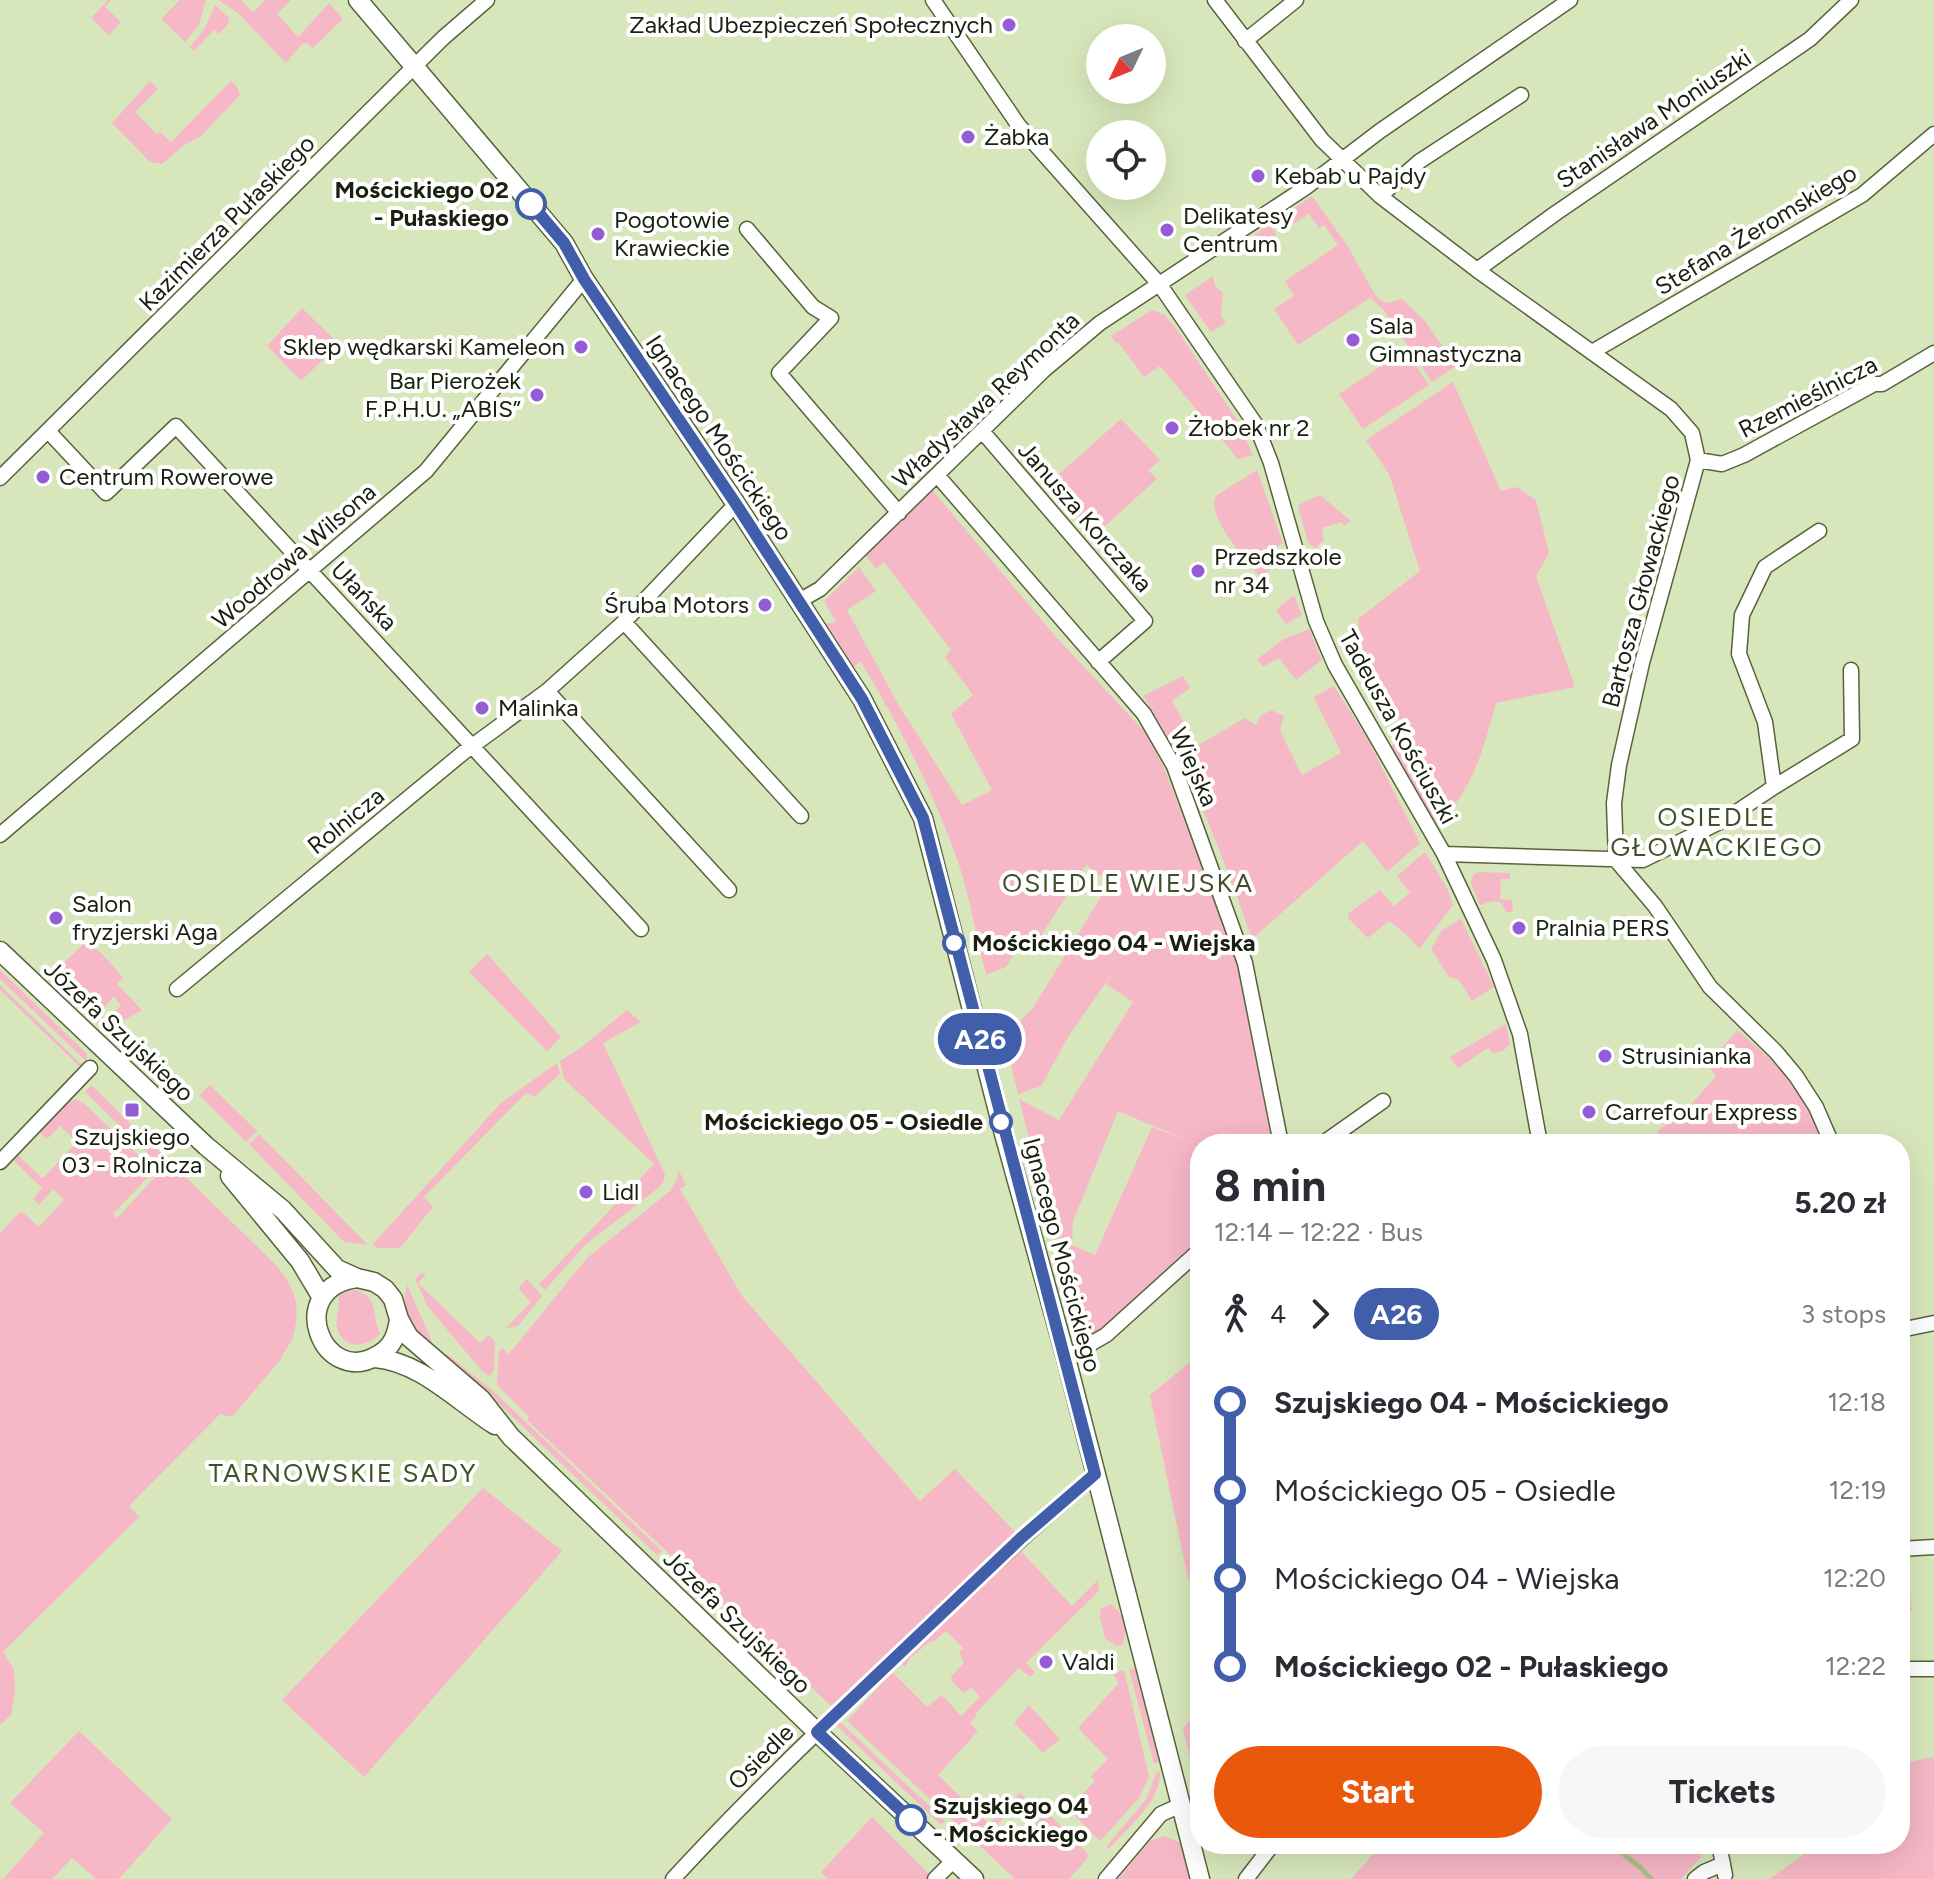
<!DOCTYPE html>
<html lang="en">
<head>
<meta charset="utf-8">
<style>
	body { margin:0; font-family:Figtree,sans-serif; background:#f7f7f7; color:#2b2b33; height:100vh; display:flex; flex-direction:column; font-size:30px; white-space:nowrap }
	* { box-sizing:border-box; margin:0 }
	p { font-size:26px; color:#7c7c81 }
	.icon { flex:none; width:44px; height:44px; fill:none; stroke:currentColor; stroke-width:2; stroke-linecap:round; stroke-linejoin:round }
	.map { position:relative; flex:1; overflow:hidden }
	.side { position:absolute; left:1190px; top:1134px; width:720px; height:720px; display:flex; flex-direction:column; background:#fff; border-radius:32px; box-shadow:0 8px 32px #0002 }
	.side>* { flex:none }
	.badge { padding:0 16px; border-radius:26px; font-size:28px; line-height:52px }
	.needle { width:52px; rotate:227deg }
	.controls { position:absolute; left:1086px; top:24px; display:grid; gap:16px }
	.controls a { display:grid; place-items:center; width:80px; height:80px; border-radius:50%; background:#fff; box-shadow:0 8px 32px #0002; font-size:40px }
	.map>.badge { position:absolute; translate:-50% -50%; box-shadow:0 0 0 4px #fff }
	.legs { display:flex; align-items:center; gap:12px; height:88px; padding:0 24px; font-size:26px }
	.legs p { margin-inline-start:auto }
	.summary { display:flex; align-items:center; justify-content:space-between; height:136px; padding:0 24px }
	h1 { font-size:44px; font-weight:700; line-height:60px }
	.cta { display:flex; gap:16px; margin-top:auto; padding:16px 24px }
	.cta a { flex:1; height:92px; border-radius:48px; background:#ea580c; color:#fff; font-size:32px; font-weight:700; line-height:92px; text-align:center }
	.cta a+a { background:#f7f7f7; color:#2b2b33 }
	ul { padding:0 24px; list-style:none }
	li { display:flex; align-items:center; gap:28px; height:88px; font-size:30px }
	li i { display:grid; place-items:center; width:12px; height:100%; margin:0 10px; background:currentColor }
	li i::after { content:''; width:20px; height:20px; margin:-10px; border:6px solid; border-radius:50%; background:#fff }
	li p { margin-inline-start:auto }
	li:first-child i { background:linear-gradient(#0000 50%,currentColor 0) }
	li:last-child i { background:linear-gradient(currentColor 50%,#0000 0) }
	.map>svg:first-child { display:block }
	.green { fill:#f6b7c6; fill-rule:evenodd }
	.lines { fill:none; stroke-linecap:round; stroke-linejoin:round }
	.stream { stroke:#aec187; stroke-width:5 }
	.minor-casing { stroke:#57633c; stroke-width:17 }
	.tertiary-casing { stroke:#57633c; stroke-width:21 }
	.minor { stroke:#fff; stroke-width:14 }
	.tertiary { stroke:#fff; stroke-width:18 }
	.line-1-casing { stroke:#fff; stroke-width:18 }
	.line-1 { stroke:#415eaa; stroke-width:12 }
	.poi-dot { fill:#955dd5; stroke:#fff; stroke-width:3 }
	.stop-1-dot { fill:#fff; stroke:#415eaa; stroke-width:4 }
	.labels { text-anchor:middle; stroke-width:8; stroke-linejoin:round; paint-order:stroke }
	.poi-label { font-size:24px; fill:#1a1f0f; stroke:#fff; text-anchor:start }
	.street-label { font-size:24px; fill:#1a1f0f; stroke:#fff }
	.stop-label { font-size:24px; font-weight:bold; fill:#1a1f0f; stroke:#fff; text-anchor:end }
	.neighbourhood-label { font-size:26px; letter-spacing:2px; fill:#434f28; stroke:#fff }
</style>
</head>
<body>
<div class="map">
<svg width="1934" height="1879" viewBox="0 0 1934 1879">
	<rect width="100%" height="100%" fill="#d8e7bb"/>
	<!-- green -->
	<path class="green" d="M108,0h3l-6,7 16,15 -12,13 -18,-17z
		M180,0h26l-7,25 -14,17 -24,-23z
		M218,0h23l12,12 13,-12h25l-14,14 21,23 31,-34 14,16 -30,29 -6,-5 -5,1 -16,19 -48,-50z
		M215,5l14,13v5l-10,11 -5,-4 -20,21 -4,-4 15,-19z
		M150,81l8,8 -23,23 22,22 3,-2 11,10 60,-61 6,6 3,8 -40,42 -16,8 -22,19 -12,-2 -38,-39z
		M1312,196l35,49 30,53 9,5 16,-4 23,22 31,45 -24,16 -49,-73 -13,-11 -72,47 -24,-36 20,-13 -9,-15 53,-36 -14,-20 -5,3 -10,-14 -24,15 -7,-10z
		M1270,224l6,11 -29,20 -7,-10z
		M1213,276l2,10 8,7 -2,23 5,7 -15,9 -26,-37z
		M302,308l37,36 -38,37 -34,-35z
		M1152,310l13,5 10,12 61,91 17,37 -15,4 -78,-93 -16,11 -26,-35 -2,1 -5,-7z
		M1405,350l24,35 -66,44 -24,-35z
		M1453,382l48,109 15,-4 20,13 13,53 -13,23 39,111 -79,16c-15,54 -23,88 -65,128l-47,-78 23,-21 -44,-74 -5,-39 62,-48 -31,-97 -23,-34z
		M1121,419l39,41 -12,10 9,9 -62,56 -46,-52z
		M1257,470l26,73 -11,6 6,13 -17,16c-12,-15 -59,-65 -44,-83z
		M928,485l128,152 90,96 18,35 73,190 35,186h-72v94l-31,30 1,8 -64,59 -26,6 -61,-242 40,21 74,-118 -27,-18 13,-20 -49,70 -29,52 -23,8 -14,-58 29,-28 77,-126 -24,-17 -52,82 -12,-5 -16,25 -20,8c-9,-35 -15,-73 -26,-107 -24,-72 -60,-141 -99,-206l-9,5 -28,-43 12,-2 -12,-21 35,-34 17,24 -29,19 51,94 64,101 30,-15 -41,-76 22,-19 -28,-38 6,-7 -67,-88 -8,7 -12,-16zM1118,1111l69,29 -35,-13 -57,128 -23,-10 1,-24z
		M1320,495l31,26 -7,5 -2,-4 -20,6 2,12 -9,8 -7,-5 -10,-38z
		M1294,595l8,20 -16,9 -10,-14z
		M1309,629l13,31 -26,20 -17,-22 -16,9 -6,-8 27,-20z
		M1183,676l7,12 -18,13 25,45 48,-28 11,7 4,-9 11,-6 13,6 -4,15 22,44 39,-22 -27,-56 20,-11 33,52 53,105 -33,29 -24,-31 -111,98c-30,-85 -60,-167 -109,-243z
		M1425,852l22,36 6,17 -34,44 -11,-13 -19,-15 -21,17 -20,-20 1,-5 31,-23 14,16 16,-13 -13,-17z
		M1478,872l32,1v6h-9l-1,20 12,1 1,12h-7l-6,-10 -7,-1 -13,4 -9,-21 2,-9z
		M1461,919l33,68 -22,14 -13,-21 -10,-3 -18,-28 11,-19z
		M85,943c15,5 27,22 38,35l-6,6 25,26 -28,16 -7,-8 14,-12 -7,-10 -13,16 -22,-23 2,-3 -8,-7 -3,3 -12,-14z
		M487,954l74,83 -14,14 -78,-79z
		M0,970l87,84v8l-87,-83z
		M0,985l84,82 -2,2 -82,-79z
		M82,996l52,51 -5,5 -53,-50z
		M627,1010l14,12 -38,21 62,131 -2,9 -6,6 -72,56 -40,45 -6,-6 115,-120 -90,-85 -4,-18 22,-14z
		M1506,1024l4,20 -7,7 -10,2 -5,-5 -30,20 -8,-11z
		M1737,1030c37,29 72,68 85,114h-160l-5,-13 22,-14 37,-40 -10,-15 6,-2z
		M557,1063l3,11 -26,23 -8,-4 -102,104 9,10 -33,41h-23l-4,-4 128,-141z
		M91,1085l186,181c19,24 24,39 16,71 -2,7 -9,13 -12,22l-49,58 -12,-3 -91,92 10,11 -136,135 11,17 1,22 -4,24 -11,10v-492l21,-22 18,16 25,-27 -11,-11 -14,16 -6,-6 9,-11 -29,-28 5,-5 24,23 3,-2 32,-34 -17,-16 -13,13 -8,-7 29,-30 8,-3 10,6 63,61v10l-36,38 4,4 44,-47 -3,-8 -73,-71z
		M210,1085l47,46 -11,11 -47,-47z
		M259,1134l109,111 -24,-3 -95,-98z
		M678,1169l8,16 -6,4 62,107 178,205 35,-32 63,66 -187,171 -304,-286 2,-3 -32,-32 2,-34 3,-3 7,6 78,-96 83,-67 7,-12z
		M421,1273l5,1 -8,9 62,60 9,-8 6,7 -1,28 -4,6 -7,-4 -55,-65 -13,-28z
		M527,1279l15,17 -24,30 -12,2 25,-26 -13,-14z
		M407,1285l25,56 -3,3c-20,-15 -28,-34 -22,-59z
		M355,1290c24,6 17,27 25,44 -13,14 -37,16 -43,-6 -2,-11 4,-22 1,-34z
		M447,1354l46,37 169,160 -5,4 -158,-151 -55,-49z
		M1200,1354v210l-12,15 -38,-184z
		M483,1488l79,63 -198,226 -82,-77z
		M1019,1549l53,57 26,-26 1,11 -73,72 9,9 -5,5 -11,-9 -44,46 2,2 -7,7 8,8 -40,44 51,49 31,-31 4,4 -28,29 19,19 32,-33 41,42 -1,5 -18,20h-54l-168,-158 45,-49 35,35 15,-12 19,21 19,-19 -9,-10 -7,6 -12,-11 -1,-5 13,-14 -5,-11 4,-4 -17,-17 -13,11 -2,-1 -20,16 -6,10 -4,-4z
		M1900,1560h5l7,50 -12,1z
		M1110,1604c14,7 19,28 12,41l-6,1 -11,-8 -5,-21 1,-8z
		M1134,1668l5,9 22,84 -7,3 -25,-95z
		M1124,1670l25,106 -9,21 -40,44 -32,-32 27,-28 -4,-5 17,-17 -30,-31 41,-45 -6,-9z
		M1029,1705l31,34 -17,14 -29,-30z
		M1200,1707v93l-17,-71z
		M838,1720l107,101 -4,4 -104,-99z
		M79,1731l93,88 -53,60h-23l-24,-21 -20,21h-49l41,-46 -34,-30z
		M1934,1757v122h-165l33,-23 -1,-12h99v-72l9,-10z
		M1160,1772c1,30 -33,56 -51,77l-3,-2 41,-49 9,-25z
		M872,1817l58,58 -4,4h-98l-7,-7z
		M1163,1836l16,6 4,4 9,33h-74l32,-38z
		M1382,1844h321l7,3 -29,32h-330z"/>
	<g class="lines">
		<!-- stream -->
		<path class="stream" d="M1611,1844l30,24 10,11"/>
		<!-- minor casing -->
		<g class="minor-casing">
			<path id="minor" d="M933,0l86,126 141,159 96,140 15,38 45,158 19,44 109,189 50,106 26,74 20,110
				M1215,0l107,140 58,56 97,74 194,139 21,24 6,27 -56,203 -23,102 -5,38 2,57 39,46 55,81 66,65 20,24 20,31 16,37
				M1245,41l51,-41
				M1380,196l40,-35 101,-66
				M747,229l66,78 18,11 -52,55 120,140
				M1477,270l79,-57 254,-174 41,-39
				M1592,352l270,-157 72,-61
				M982,431l163,190 -47,41
				M49,432l57,61 70,-67 465,503
				M1698,460l24,4 22,-9 130,-71h8l52,-31
				M937,475l207,239 30,52 71,197 36,181
				M0,478l443,-440 44,-38
				M799,601l21,-12 224,-219 56,-47 205,-135 75,-57 190,-131
				M624,622l177,194
				M547,691l182,199
				M1774,787l78,-48 -1,-69
				M0,835l426,-364 158,-192
				M1444,854l199,6 83,-41 48,-32 -9,-65 -26,-68 3,-39 23,-48 54,-36
				M177,989l287,-237 83,-61 77,-69 112,-118
				M1322,1144l61,-43
				M0,1162l90,-94
				M1900,1330l34,-7
				M1066,1358l40,-23 94,-85
				M1900,1549l34,-2
				M1900,1669h34
				M1719,1844l6,31
				M673,1879c66,-72 136,-140 207,-207 70,-68 141,-134 215,-198
				M935,1879l19,-19
				M1106,1879l55,-65 20,-9
				M1246,1879l27,-35
				M1695,1879l9,-7 19,-8"/>
		</g>
		<!-- tertiary casing -->
		<g class="tertiary-casing">
			<path id="tertiary" d="M358,0l206,243 20,36 152,225 126,195 61,119 78,305 65,235 134,521
				M0,951l206,195 77,64 54,59 20,9 17,4 11,7 8,10 6,20 10,18 72,62 30,38 306,295 157,147
				M230,1176l70,85 22,37
				M357,1278c-74,10 -34,111 21,77 15,-8 19,-21 21,-36
				M375,1358c46,4 82,43 120,67"/>
		</g>
		<!-- minor -->
		<use href="#minor" class="minor"/>
		<!-- tertiary -->
		<use href="#tertiary" class="tertiary"/>
	</g>
	<g class="lines">
		<!-- line-1 casing -->
		<g class="line-1-casing">
			<path id="line-1" d="M531,204l33,39 20,36 152,225 126,195 61,119 172,656 -74,64 -204,194 94,88"/>
		</g>
		<!-- line-1 -->
		<use href="#line-1" class="line-1"/>
	</g>
	<!-- markers -->
	<g class="poi-dot">
		<circle cx="1009" cy="25" r="8"/>
		<circle cx="968" cy="137" r="8"/>
		<circle cx="1258" cy="176" r="8"/>
		<circle cx="1167" cy="230" r="8"/>
		<circle cx="598" cy="234" r="8"/>
		<circle cx="1353" cy="340" r="8"/>
		<circle cx="581" cy="347" r="8"/>
		<circle cx="537" cy="395" r="8"/>
		<circle cx="1172" cy="428" r="8"/>
		<circle cx="43" cy="477" r="8"/>
		<circle cx="1198" cy="571" r="8"/>
		<circle cx="765" cy="605" r="8"/>
		<circle cx="482" cy="708" r="8"/>
		<circle cx="56" cy="918" r="8"/>
		<circle cx="1519" cy="928" r="8"/>
		<circle cx="1605" cy="1056" r="8"/>
		<rect x="124" y="1102" width="16" height="16" rx="4"/>
		<circle cx="1589" cy="1112" r="8"/>
		<circle cx="586" cy="1192" r="8"/>
		<circle cx="1046" cy="1662" r="8"/>
	</g>
	<g class="stop-1-dot">
		<circle cx="531" cy="204" r="14"/>
		<circle cx="954" cy="943" r="10"/>
		<circle cx="1001" cy="1122" r="10"/>
		<circle cx="911" cy="1820" r="14"/>
	</g>
	<g class="labels">
		<!-- poi labels -->
		<g class="poi-label">
			<text x="993" y="33" text-anchor="end">Zakład Ubezpieczeń Społecznych</text>
			<text x="984" y="145">Żabka</text>
			<text x="1274" y="184">Kebab u Pajdy</text>
			<text x="1183" y="224">Delikatesy<tspan x="1183" dy="28">Centrum</tspan></text>
			<text x="614" y="228">Pogotowie<tspan x="614" dy="28">Krawieckie</tspan></text>
			<text x="1369" y="334">Sala<tspan x="1369" dy="28">Gimnastyczna</tspan></text>
			<text x="565" y="355" text-anchor="end">Sklep wędkarski Kameleon</text>
			<text x="521" y="389" text-anchor="end">Bar Pierożek<tspan x="521" dy="28">F.P.H.U. „ABIS”</tspan></text>
			<text x="1188" y="436">Żłobek nr 2</text>
			<text x="59" y="485">Centrum Rowerowe</text>
			<text x="1214" y="565">Przedszkole<tspan x="1214" dy="28">nr 34</tspan></text>
			<text x="749" y="613" text-anchor="end">Śruba Motors</text>
			<text x="498" y="716">Malinka</text>
			<text x="72" y="912">Salon<tspan x="72" dy="28">fryzjerski Aga</tspan></text>
			<text x="1535" y="936">Pralnia PERS</text>
			<text x="1621" y="1064">Strusinianka</text>
			<text x="1605" y="1120">Carrefour Express</text>
			<text x="132" y="1145" text-anchor="middle">Szujskiego<tspan x="132" dy="28">03 - Rolnicza</tspan></text>
			<text x="602" y="1200">Lidl</text>
			<text x="1062" y="1670">Valdi</text>
		</g>
		<!-- street labels -->
		<g class="street-label">
			<text transform="translate(1654 119) rotate(-34)" y="8">Stanisława Moniuszki</text>
			<text transform="translate(227 223) rotate(-45)" y="8">Kazimierza Pułaskiego</text>
			<text transform="translate(1756 230) rotate(-31)" y="8">Stefana Żeromskiego</text>
			<text transform="translate(1808 397) rotate(-27)" y="8">Rzemieślnicza</text>
			<text transform="translate(986 400) rotate(-43)" y="8">Władysława Reymonta</text>
			<text transform="translate(719 438) rotate(56)" y="8">Ignacego Mościckiego</text>
			<text transform="translate(1085 517) rotate(49)" y="8">Janusza Korczaka</text>
			<text transform="translate(294 556) rotate(-41)" y="8">Woodrowa Wilsona</text>
			<text transform="translate(1641 591) rotate(-75)" y="8">Bartosza Głowackiego</text>
			<text transform="translate(364 596) rotate(47)" y="8">Ułańska</text>
			<text transform="translate(1398 727) rotate(61)" y="8">Tadeusza Kościuszki</text>
			<text transform="translate(1194 767) rotate(66)" y="8">Wiejska</text>
			<text transform="translate(346 821) rotate(-39)" y="8">Rolnicza</text>
			<text transform="translate(119 1031) rotate(43)" y="8">Józefa Szujskiego</text>
			<text transform="translate(1062 1255) rotate(75)" y="8">Ignacego Mościckiego</text>
			<text transform="translate(737 1622) rotate(44)" y="8">Józefa Szujskiego</text>
			<text transform="translate(761 1757) rotate(-45)" y="8">Osiedle</text>
		</g>
		<!-- stop labels -->
		<g class="stop-label">
			<text x="509" y="198">Mościckiego 02<tspan x="509" dy="28">- Pułaskiego</tspan></text>
			<text x="972" y="951" text-anchor="start">Mościckiego 04 - Wiejska</text>
			<text x="983" y="1130">Mościckiego 05 - Osiedle</text>
			<text x="933" y="1814" text-anchor="start">Szujskiego 04<tspan x="933" dy="28">- Mościckiego</tspan></text>
		</g>
		<!-- neighbourhood labels -->
		<g class="neighbourhood-label">
			<text x="1717" y="826">OSIEDLE<tspan x="1717" dy="30">GŁOWACKIEGO</tspan></text>
			<text x="1128" y="892">OSIEDLE WIEJSKA</text>
			<text x="343" y="1482">TARNOWSKIE SADY</text>
		</g>
	</g>
</svg>
<div class="controls">
<a><svg class="needle" viewBox="-14 -14 28 28"><path d="M0-13l5 13h-10z" fill="#e53935"/><path d="M0 13l5-13h-10z" fill="#7c7c81"/></svg></a>
<a><svg class="icon" aria-label="locate" viewBox="0 0 24 24"><circle cx="12" cy="12" r="6"/><path d="M12 2v4M12 18v4M2 12h4M18 12h4"/></svg></a>
</div>
<b class="badge" style="left:980px;top:1039px;background:#415eaa;color:#fff">A26</b>
<section class="side">
<div class="summary"><div><h1>8 min</h1><p>12:14 – 12:22 · Bus</p></div><b>5.20 zł</b></div>
<div class="legs"><svg class="icon" aria-label="walk" viewBox="0 0 24 24"><circle cx="13" cy="4" r="2"/><path d="M13 8l-2 6 4 7M11 14l-3 7M7 12l3-4h3l4 4"/></svg>4<svg class="icon" aria-label="forward" viewBox="0 0 24 24"><path d="M9 5l7 7-7 7"/></svg><b class="badge" style="background:#415eaa;color:#fff">A26</b><p>3 stops</p></div>
<ul>
<li><i style="color:#415eaa"></i><b>Szujskiego 04 - Mościckiego</b><p>12:18</p></li>
<li><i style="color:#415eaa"></i><span>Mościckiego 05 - Osiedle</span><p>12:19</p></li>
<li><i style="color:#415eaa"></i><span>Mościckiego 04 - Wiejska</span><p>12:20</p></li>
<li><i style="color:#415eaa"></i><b>Mościckiego 02 - Pułaskiego</b><p>12:22</p></li>
</ul>
<div class="cta"><a>Start</a><a>Tickets</a></div>
</section>
</div>
</body>
</html>
